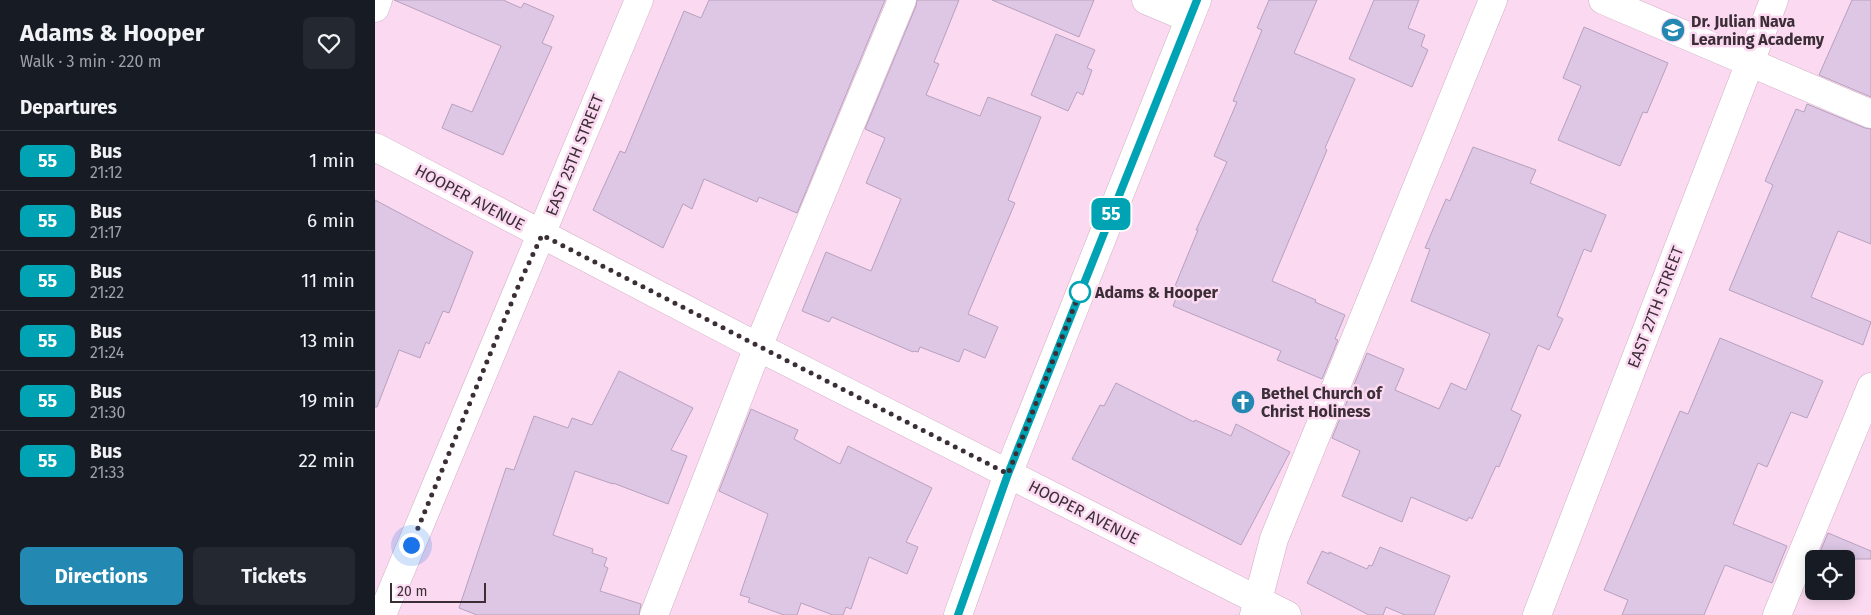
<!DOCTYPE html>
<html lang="en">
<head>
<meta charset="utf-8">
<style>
	body { margin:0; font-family:"Fira Sans",sans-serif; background:#242831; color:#f1f3f6; height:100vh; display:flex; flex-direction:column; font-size:19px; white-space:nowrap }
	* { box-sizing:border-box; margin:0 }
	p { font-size:16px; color:#9ea1a6 }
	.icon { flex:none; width:28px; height:28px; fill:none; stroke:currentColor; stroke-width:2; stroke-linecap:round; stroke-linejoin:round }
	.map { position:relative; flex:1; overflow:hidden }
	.sheet { display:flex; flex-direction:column; background:#171b24; width:375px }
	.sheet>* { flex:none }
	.badge { padding:0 10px; border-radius:8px; font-size:18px; line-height:32px }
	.tools { position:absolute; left:1430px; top:550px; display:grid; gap:10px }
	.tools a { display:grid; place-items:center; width:50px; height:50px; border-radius:8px; background:#171b24; box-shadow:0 2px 12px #0003; font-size:25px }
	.scale { position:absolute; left:15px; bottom:12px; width:96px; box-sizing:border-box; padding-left:5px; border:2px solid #3b2e37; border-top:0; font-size:14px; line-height:18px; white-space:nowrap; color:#3b2e37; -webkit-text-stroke:4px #fbd9f0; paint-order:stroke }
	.you { position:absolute; width:25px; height:25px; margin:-12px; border:4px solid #fff; border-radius:50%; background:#1a73e8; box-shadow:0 0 0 8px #1a73e833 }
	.map>.badge { position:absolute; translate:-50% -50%; box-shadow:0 0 0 2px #fff }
	h2 { padding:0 20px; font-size:19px; line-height:45px }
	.round { display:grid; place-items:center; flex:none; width:52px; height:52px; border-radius:8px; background:#242831 }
	.overview { display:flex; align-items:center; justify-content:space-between; height:85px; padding:0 20px }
	h1 { font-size:24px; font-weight:700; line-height:38px }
	.action { display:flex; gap:10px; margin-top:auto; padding:10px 20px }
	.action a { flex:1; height:58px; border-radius:8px; background:#2489b2; color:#fff; font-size:20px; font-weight:700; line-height:58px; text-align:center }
	.action a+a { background:#242831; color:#f1f3f6 }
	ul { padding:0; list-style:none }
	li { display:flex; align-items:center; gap:15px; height:60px; padding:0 20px; border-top:1px solid #363941 }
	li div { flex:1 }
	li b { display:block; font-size:19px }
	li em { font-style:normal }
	li .badge { min-width:55px; font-weight:700; text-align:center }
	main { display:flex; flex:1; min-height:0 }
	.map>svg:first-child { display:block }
	.building { fill:#ddc7e5; stroke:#b7a1be }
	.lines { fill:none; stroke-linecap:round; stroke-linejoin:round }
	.minor-casing { stroke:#cfafc4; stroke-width:29 }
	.minor { stroke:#fff; stroke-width:28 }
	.line-casing { stroke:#fff; stroke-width:11 }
	.line { stroke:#00a3b4; stroke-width:8 }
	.walk { stroke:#3b2e37; stroke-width:5; stroke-dasharray:0 9 }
	.stop-dot { fill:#fff; stroke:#00a3b4; stroke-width:2.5 }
	.labels { text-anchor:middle; stroke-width:5; stroke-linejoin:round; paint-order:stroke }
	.poi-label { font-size:16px; font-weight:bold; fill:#3b2e37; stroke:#fbd9f0; text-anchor:start }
	.street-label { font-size:16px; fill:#3b2e37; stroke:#fbd9f0 }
	.stop-label { font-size:16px; font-weight:bold; fill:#3b2e37; stroke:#fbd9f0; text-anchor:start }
</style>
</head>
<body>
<main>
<section class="sheet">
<div class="overview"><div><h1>Adams &amp; Hooper</h1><p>Walk · 3 min · 220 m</p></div><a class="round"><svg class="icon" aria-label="heart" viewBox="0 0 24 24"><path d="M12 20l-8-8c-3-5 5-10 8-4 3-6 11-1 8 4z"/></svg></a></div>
<h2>Departures</h2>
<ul>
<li><span class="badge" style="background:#00a3b4;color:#fff">55</span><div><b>Bus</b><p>21:12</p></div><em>1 min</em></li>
<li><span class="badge" style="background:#00a3b4;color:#fff">55</span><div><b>Bus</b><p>21:17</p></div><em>6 min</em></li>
<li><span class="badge" style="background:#00a3b4;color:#fff">55</span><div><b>Bus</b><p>21:22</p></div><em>11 min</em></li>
<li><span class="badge" style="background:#00a3b4;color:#fff">55</span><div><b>Bus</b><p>21:24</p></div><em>13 min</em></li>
<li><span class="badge" style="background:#00a3b4;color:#fff">55</span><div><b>Bus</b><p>21:30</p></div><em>19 min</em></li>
<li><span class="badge" style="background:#00a3b4;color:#fff">55</span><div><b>Bus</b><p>21:33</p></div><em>22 min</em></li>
</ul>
<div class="action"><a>Directions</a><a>Tickets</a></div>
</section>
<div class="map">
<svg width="1496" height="615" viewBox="0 0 1496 615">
	<rect width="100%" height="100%" fill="#fbd9f0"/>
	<!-- building -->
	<path class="building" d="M19,0h109l18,8 3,-5 30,13 -12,27 10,4 -49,108 -61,-27 10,-24 20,8 29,-66z
		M334,0h176l-88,213 -38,-16 -2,5 -53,-23 -12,30 -9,-5 -20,44 -70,-38 27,-59 5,2 59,-142 17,7z
		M542,0h42l-25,62 5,2 -13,31 54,21 8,-19 53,20 -33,83 7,3 -47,111 30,13 -13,31 -21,-9 -5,13 -39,-15 -2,5 -4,-1 -1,1 -81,-35 -3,5 -27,-11 24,-59 45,19 30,-72 -35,-16 19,-45 -20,-9 51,-123z
		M617,0h102l-15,37z
		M894,0h48l-23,53 61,26 -30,69 2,2 -55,131 44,19 -1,2 30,13 -10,24 3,1 -16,39 -45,-19 4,-9 -108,-45 7,-18 -5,-2 23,-56h-2l31,-68 -13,-6 23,-54 -4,-1 29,-71 -5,-2z
		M999,0h45l-11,28 17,7 -4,11 7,4 -16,37 -63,-28z
		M1477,0h19v97l-52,-22z
		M1209,27l84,36 -21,50 -4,-1 -23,54 -62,-26 23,-54 -18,-8z
		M681,34l39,16 -8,18 5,2 -9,25 -6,-3 -9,19 -37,-16z
		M1432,104l58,24 6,1v115l-33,-13 -27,66 60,25 -8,23 -134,-55 44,-105 -8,-4 31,-72 8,3z
		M1098,147l63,23 -6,13 76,32 -15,37 -7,-3 -27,67 6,3 -14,31 -11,-5 -27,65 10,5 -22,52 -3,-1 -24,53 -3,-2 -2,4 -56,-24 -9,25 -60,-26 18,-45 -28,-13 35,-85 37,16 -9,21 44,19 12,-26 15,7 24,-56 -79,-33 19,-52 -5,-1 21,-49 4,2z
		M0,200l98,52 -24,61 -6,-2 -14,33 -3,-2 -6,16 -21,-8 -22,57h-2z
		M1345,338l103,43 -16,37 -16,-6 -24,55 -9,-4 -25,61 54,22 -15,37 -47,-18 -21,50h-82l6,-15 -24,-10 76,-179 8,3z
		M244,371l74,37 -22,42 16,6 -19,48 -55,-21v1l-38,-13 -22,64 40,14 -1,4 15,5 -3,8 4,2 -8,23 41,13 -2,11h-162l-18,-7 47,-140 8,2 20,-54 34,12 4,-10 20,7z
		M741,383l78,39 1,-2 36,16 5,-12 54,28 -49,93 -169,-86 28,-54 4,1z
		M376,409l47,21 -4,9 46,25 8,-18 84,42 -26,54 12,5 -11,27 -38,-17 -18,52 -5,-2 -3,8h-10l-32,-12 -4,12h-13l-36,-13 2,-4 -10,-3 28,-81 -49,-23z
		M1453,533l43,18v8h-54z
		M1005,547l70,29 -16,39h-29l-19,-8 -3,8h-14l-62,-32 15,-32 7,3v-2l38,17 2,-4 3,1z"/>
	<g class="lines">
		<!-- minor casing -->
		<g class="minor-casing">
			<path id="minor" d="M771,0l43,18
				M1228,0l268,114
				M0,8l3,-8
				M0,147l383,200 529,268
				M7,615l257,-615
				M279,615l104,-268 144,-347
				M583,615l50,-141 189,-474
				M879,615l20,-76 219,-539
				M1162,615l237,-615
				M1402,615l94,-228"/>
		</g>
		<!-- minor -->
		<use href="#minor" class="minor"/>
	</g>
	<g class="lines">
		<!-- line casing -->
		<g class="line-casing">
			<path id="line" d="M583,615l50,-141 189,-474"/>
		</g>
		<!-- line -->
		<use href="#line" class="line"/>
		<!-- walk -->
		<path class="walk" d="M36,545l109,-263 22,-47 466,239 72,-182"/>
	</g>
	<!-- icons -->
	<defs>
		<g id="school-disc" transform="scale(1.25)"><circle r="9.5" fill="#2489b2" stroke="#fbd9f0"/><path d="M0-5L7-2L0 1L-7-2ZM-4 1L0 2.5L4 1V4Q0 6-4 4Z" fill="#fff"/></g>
		<g id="church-disc" transform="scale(1.25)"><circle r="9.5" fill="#2489b2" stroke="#fbd9f0"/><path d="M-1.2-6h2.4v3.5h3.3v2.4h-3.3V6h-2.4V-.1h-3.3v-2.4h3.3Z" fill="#fff"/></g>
	</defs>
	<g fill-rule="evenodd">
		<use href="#school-disc" x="1298" y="30"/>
		<use href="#church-disc" x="868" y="402"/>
	</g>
	<!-- markers -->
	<circle class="stop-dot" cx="705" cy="292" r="10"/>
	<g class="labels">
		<!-- poi labels -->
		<g class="poi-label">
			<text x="1316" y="27">Dr. Julian Nava<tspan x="1316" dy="18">Learning Academy</tspan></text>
			<text x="886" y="399">Bethel Church of<tspan x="886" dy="18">Christ Holiness</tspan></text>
		</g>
		<!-- street labels -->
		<g class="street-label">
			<text transform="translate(199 155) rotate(-68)" y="6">EAST 25TH STREET</text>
			<text transform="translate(95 197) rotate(28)" y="6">HOOPER AVENUE</text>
			<text transform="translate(1280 307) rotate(-69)" y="6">EAST 27TH STREET</text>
			<text transform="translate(709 512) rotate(27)" y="6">HOOPER AVENUE</text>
		</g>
		<!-- stop labels -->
		<g class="stop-label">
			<text x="720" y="298">Adams &amp; Hooper</text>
		</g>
	</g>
</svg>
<div class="tools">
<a><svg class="icon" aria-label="locate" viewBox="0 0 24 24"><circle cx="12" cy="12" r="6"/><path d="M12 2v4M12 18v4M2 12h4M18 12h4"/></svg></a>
</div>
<div class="scale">20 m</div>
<div class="you" style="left:36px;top:545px"></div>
<b class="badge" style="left:736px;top:214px;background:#00a3b4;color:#fff">55</b>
</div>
</main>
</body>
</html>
